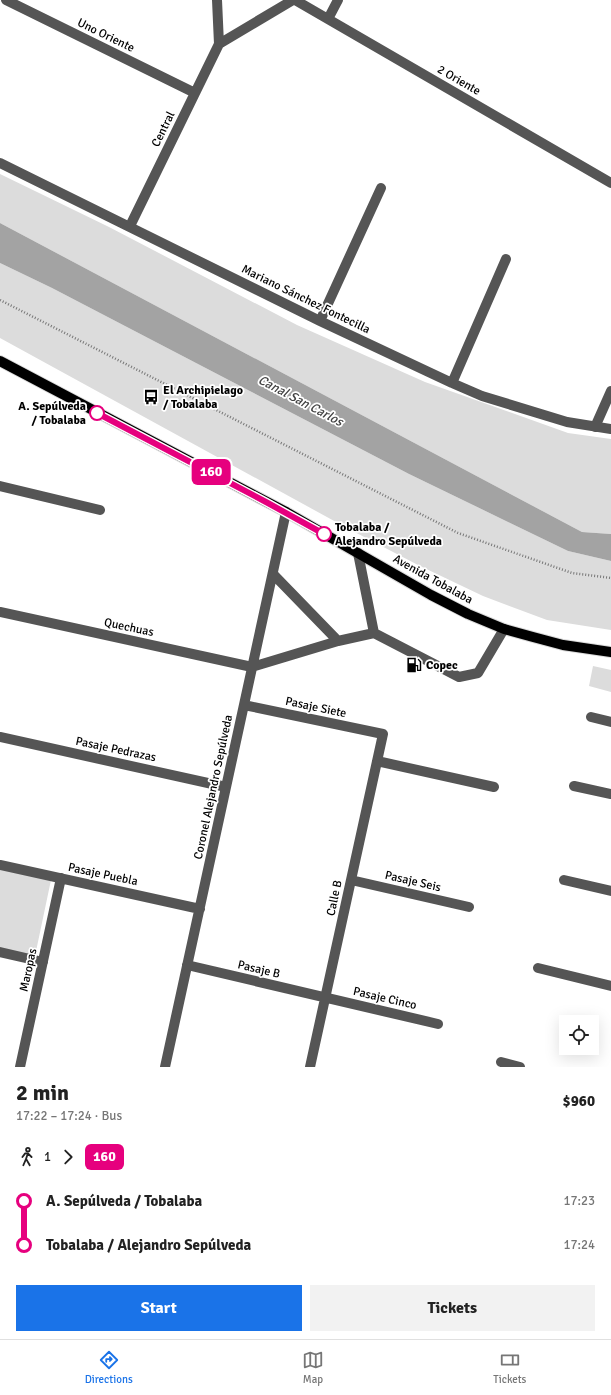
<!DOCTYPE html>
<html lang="en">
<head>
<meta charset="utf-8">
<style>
	body { margin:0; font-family:Signika,sans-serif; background:#f2f2f2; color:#222; height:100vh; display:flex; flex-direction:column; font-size:15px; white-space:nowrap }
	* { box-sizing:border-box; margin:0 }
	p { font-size:13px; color:#767676 }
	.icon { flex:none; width:22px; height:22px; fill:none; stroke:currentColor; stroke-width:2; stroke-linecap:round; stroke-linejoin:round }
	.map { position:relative; height:1067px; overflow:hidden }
	.panel { display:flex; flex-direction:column; background:#fff; flex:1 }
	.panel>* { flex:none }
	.badge { padding:0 8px; border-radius:6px; font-size:14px; line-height:26px }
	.buttons { position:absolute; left:559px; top:1015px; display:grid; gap:8px }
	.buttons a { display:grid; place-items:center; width:40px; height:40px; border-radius:0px; background:#fff; box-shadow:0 4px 16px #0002; font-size:20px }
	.map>.badge { position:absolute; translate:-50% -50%; box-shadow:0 0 0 2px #fff }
	.legs { display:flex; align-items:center; gap:6px; height:44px; padding:0 16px; font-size:13px }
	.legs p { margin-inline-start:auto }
	.summary { display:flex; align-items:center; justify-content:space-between; height:68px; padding:0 16px }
	h1 { font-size:22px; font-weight:800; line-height:30px }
	.primary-button { display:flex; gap:8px; margin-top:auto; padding:8px 16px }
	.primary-button a { flex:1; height:46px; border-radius:0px; background:#1a73e8; color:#fff; font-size:16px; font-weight:800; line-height:46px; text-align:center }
	.primary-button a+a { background:#f2f2f2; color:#222 }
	ul { padding:0 16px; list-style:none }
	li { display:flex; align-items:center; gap:14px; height:44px; font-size:15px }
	li i { display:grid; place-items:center; width:6px; height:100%; margin:0 5px; background:currentColor }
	li i::after { content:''; width:10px; height:10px; margin:-5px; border:3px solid; border-radius:50%; background:#fff }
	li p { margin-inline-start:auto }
	li:first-child i { background:linear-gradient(#0000 50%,currentColor 0) }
	li:last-child i { background:linear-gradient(currentColor 50%,#0000 0) }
	.tab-bar { display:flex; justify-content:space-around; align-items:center; height:56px; border-top:1px solid #e0e0e0; background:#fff; font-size:11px; color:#767676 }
	.tab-bar a { display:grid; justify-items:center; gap:2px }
	.tab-bar .selected { color:#1a73e8 }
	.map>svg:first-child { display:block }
	.green { fill:#dcdcdc }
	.water { fill:#a3a3a3 }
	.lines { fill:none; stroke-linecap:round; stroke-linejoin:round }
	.major-casing { stroke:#dbdbdb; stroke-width:12 }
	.path { stroke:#777; stroke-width:2.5; stroke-dasharray:1 2; stroke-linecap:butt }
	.minor { stroke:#555; stroke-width:10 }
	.major { stroke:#000; stroke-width:10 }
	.line-1-casing { stroke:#fff; stroke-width:9 }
	.line-1 { stroke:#e6007e; stroke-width:6 }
	.stop-1-dot { fill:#fff; stroke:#e6007e; stroke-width:2 }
	.labels { text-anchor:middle; stroke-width:3.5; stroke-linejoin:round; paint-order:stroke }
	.street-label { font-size:12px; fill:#000; stroke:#fff }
	.poi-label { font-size:12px; font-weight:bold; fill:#000; stroke:#fff; text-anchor:start }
	.stop-label { font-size:12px; font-weight:bold; fill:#000; stroke:#fff; text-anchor:end }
	.water-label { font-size:13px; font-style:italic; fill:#444; stroke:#fff }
</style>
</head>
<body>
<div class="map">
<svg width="611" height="1067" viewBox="0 0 611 1067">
	<rect width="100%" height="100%" fill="#fff"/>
	<!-- green -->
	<path class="green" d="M0,174l109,53 188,98 128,57 143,51 43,6v95l-29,-2 -582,-309z
		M0,263l52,25 357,186 159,77 43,10v69l-64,-10 -64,-24 -65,-31 -71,-37 -347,-190z
		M593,666l18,4v22l-22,-6z
		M0,869l51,11 -16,76 -35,-8z"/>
	<!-- water -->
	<path class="water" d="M0,223l582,309 29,2v27l-43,-10 -159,-77 -357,-186 -52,-25z"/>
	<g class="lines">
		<!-- major casing -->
		<g class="major-casing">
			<path id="major" d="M0,361l286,151 145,83 37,19 36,15 29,8 30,8 48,7"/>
		</g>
		<!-- path -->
		<path class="path" d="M0,300l458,233 114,40 39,5"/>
		<!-- minor -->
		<path class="minor" d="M6,0l189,93
			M295,0l316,183
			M328,19l10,-19
			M219,44l74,-44
			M0,163l320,158 132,62 30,13 85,26 44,7
			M130,226l89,-182 -2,-44
			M320,321l61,-133
			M452,383l54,-124
			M595,427l16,-36
			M0,486l100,24
			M358,553l16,80
			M273,574l65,67
			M0,612l252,55 86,-26 36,-8 85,44 19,-4 26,-44
			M244,705l139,29 -73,333
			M591,717l20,5
			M0,737l226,50
			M377,761l117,26
			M574,786l37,8
			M0,865l200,44
			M351,880l118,27
			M564,880l47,11
			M0,952l43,10
			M187,965l251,59
			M538,968l73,18
			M501,1062l19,5
			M20,1067l41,-189
			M165,1067l121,-555"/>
		<!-- major -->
		<use href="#major" class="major"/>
	</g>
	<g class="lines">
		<!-- line-1 casing -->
		<g class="line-1-casing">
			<path id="line-1" d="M97,413l169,89 58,32"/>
		</g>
		<!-- line-1 -->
		<use href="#line-1" class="line-1"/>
	</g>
	<!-- icons -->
	<defs>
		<g id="bus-bare" transform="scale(1.2)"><path d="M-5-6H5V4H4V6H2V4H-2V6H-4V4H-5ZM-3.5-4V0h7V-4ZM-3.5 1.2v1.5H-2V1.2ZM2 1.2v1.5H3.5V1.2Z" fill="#000" stroke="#fff" stroke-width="2.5" paint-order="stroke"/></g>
		<g id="fuel-bare" transform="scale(1.2)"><path d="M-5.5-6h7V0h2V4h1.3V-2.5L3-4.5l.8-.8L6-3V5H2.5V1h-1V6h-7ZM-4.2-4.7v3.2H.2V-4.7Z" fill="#000" stroke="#fff" stroke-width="2.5" paint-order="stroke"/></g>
	</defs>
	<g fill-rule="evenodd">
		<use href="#bus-bare" x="151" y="397"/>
		<use href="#fuel-bare" x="414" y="665"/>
	</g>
	<!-- markers -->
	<g class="stop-1-dot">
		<circle cx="97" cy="413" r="7"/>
		<circle cx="324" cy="534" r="7"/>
	</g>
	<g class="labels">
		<!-- street labels -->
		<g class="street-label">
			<text transform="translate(106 35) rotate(26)" y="4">Uno Oriente</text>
			<text transform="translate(459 80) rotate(30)" y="4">2 Oriente</text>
			<text transform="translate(163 129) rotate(-64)" y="4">Central</text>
			<text transform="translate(306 299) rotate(26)" y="4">Mariano Sánchez Fontecilla</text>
			<text transform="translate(433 579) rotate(29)" y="4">Avenida Tobalaba</text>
			<text transform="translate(129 627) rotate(12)" y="4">Quechuas</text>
			<text transform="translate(316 707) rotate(12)" y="4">Pasaje Siete</text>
			<text transform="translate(116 749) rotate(12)" y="4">Pasaje Pedrazas</text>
			<text transform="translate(213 787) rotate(-78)" y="4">Coronel Alejandro Sepúlveda</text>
			<text transform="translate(103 874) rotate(12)" y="4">Pasaje Puebla</text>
			<text transform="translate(413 881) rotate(13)" y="4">Pasaje Seis</text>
			<text transform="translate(334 898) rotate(-78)" y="4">Calle B</text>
			<text transform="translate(259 969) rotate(13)" y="4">Pasaje B</text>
			<text transform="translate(28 970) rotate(-78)" y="4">Maropas</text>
			<text transform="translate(385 998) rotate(13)" y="4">Pasaje Cinco</text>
		</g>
		<!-- poi labels -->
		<g class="poi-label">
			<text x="163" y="394">El Archipielago<tspan x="163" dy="14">/ Tobalaba</tspan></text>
			<text x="426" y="669">Copec</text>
		</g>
		<!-- stop labels -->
		<g class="stop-label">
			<text x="86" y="410">A. Sepúlveda<tspan x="86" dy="14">/ Tobalaba</tspan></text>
			<text x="335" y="531" text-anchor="start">Tobalaba /<tspan x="335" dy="14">Alejandro Sepúlveda</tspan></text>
		</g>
		<!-- water labels -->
		<g class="water-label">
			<text transform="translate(301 400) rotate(28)" y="5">Canal San Carlos</text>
		</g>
	</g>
</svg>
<div class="buttons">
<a><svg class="icon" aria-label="locate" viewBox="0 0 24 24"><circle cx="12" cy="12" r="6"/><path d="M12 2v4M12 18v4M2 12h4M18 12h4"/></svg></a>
</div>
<b class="badge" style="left:211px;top:472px;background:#e6007e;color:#fff">160</b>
</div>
<section class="panel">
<div class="summary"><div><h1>2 min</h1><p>17:22 – 17:24 · Bus</p></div><b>$960</b></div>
<div class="legs"><svg class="icon" aria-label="walk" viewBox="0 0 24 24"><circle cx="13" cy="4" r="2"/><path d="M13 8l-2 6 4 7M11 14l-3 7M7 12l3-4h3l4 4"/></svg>1<svg class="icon" aria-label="forward" viewBox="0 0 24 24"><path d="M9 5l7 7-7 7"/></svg><b class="badge" style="background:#e6007e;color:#fff">160</b></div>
<ul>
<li><i style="color:#e6007e"></i><b>A. Sepúlveda / Tobalaba</b><p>17:23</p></li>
<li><i style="color:#e6007e"></i><b>Tobalaba / Alejandro Sepúlveda</b><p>17:24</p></li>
</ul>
<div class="primary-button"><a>Start</a><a>Tickets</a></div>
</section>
<nav class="tab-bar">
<a class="selected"><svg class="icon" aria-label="directions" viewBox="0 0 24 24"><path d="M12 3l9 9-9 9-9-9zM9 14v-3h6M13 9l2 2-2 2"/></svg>Directions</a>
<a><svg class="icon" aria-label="map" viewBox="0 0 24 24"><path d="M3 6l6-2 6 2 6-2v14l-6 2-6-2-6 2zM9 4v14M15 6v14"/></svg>Map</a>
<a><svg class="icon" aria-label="tickets" viewBox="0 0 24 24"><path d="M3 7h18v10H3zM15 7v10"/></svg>Tickets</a>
</nav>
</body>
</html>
